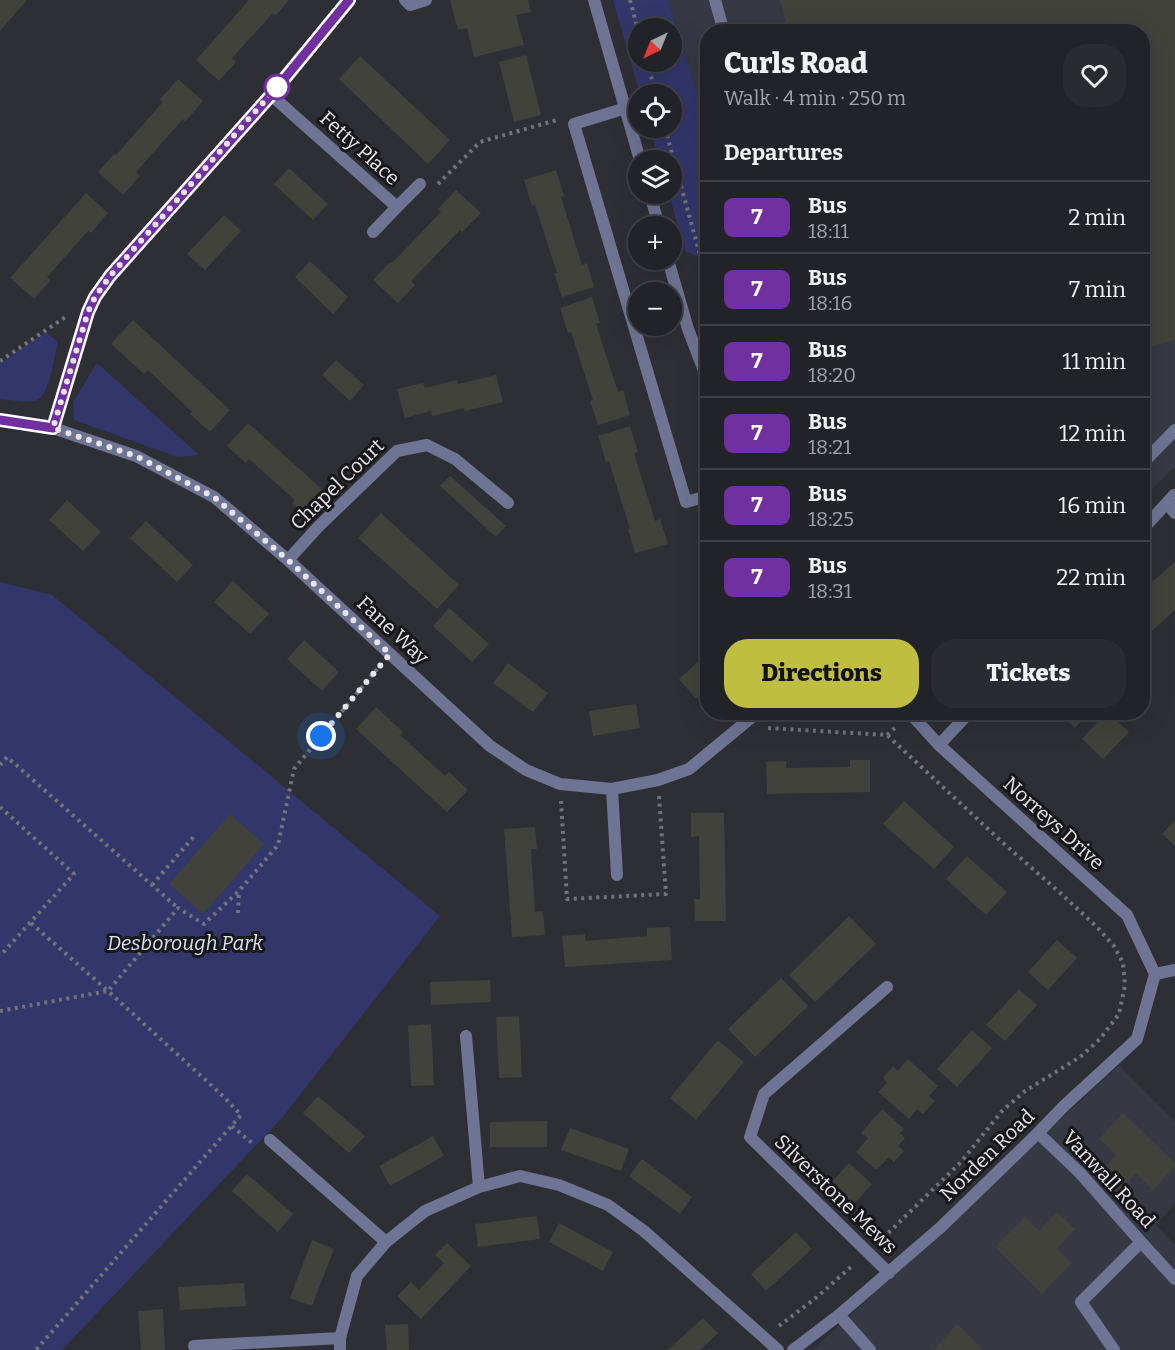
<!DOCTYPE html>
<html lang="en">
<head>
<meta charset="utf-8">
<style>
	body { margin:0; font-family:Bitter,serif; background:#2a2b30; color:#f1f3f6; height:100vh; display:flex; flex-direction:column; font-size:22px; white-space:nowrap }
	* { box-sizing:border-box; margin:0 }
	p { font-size:20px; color:#a2a4a8 }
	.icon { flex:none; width:33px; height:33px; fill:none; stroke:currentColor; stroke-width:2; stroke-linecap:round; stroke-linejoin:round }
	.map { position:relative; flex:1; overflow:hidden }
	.sheet { position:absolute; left:700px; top:24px; width:450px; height:696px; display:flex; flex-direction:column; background:#222328; border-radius:24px; box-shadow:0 6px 24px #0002,0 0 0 2px #3f4045 }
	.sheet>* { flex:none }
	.badge { padding:0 12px; border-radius:9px; font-size:21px; line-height:39px }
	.needle { width:39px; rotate:223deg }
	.fabs { position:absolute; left:628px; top:18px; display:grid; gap:12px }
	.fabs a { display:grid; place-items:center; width:54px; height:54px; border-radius:50%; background:#222328; box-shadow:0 6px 24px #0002,0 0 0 2px #3f4045; font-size:30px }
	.you { position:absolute; width:30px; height:30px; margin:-15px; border:4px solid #fff; border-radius:50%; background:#1a73e8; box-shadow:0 0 0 9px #1a73e833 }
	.map>.badge { position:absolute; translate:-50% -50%; box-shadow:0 0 0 3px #fff }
	h2 { padding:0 24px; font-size:22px; line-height:54px }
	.round { display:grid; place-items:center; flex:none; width:63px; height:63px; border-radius:24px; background:#2a2b30 }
	.headline { display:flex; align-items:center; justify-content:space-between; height:102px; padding:0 24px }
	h1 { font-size:28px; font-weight:800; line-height:45px }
	.action { display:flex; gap:12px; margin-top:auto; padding:12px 24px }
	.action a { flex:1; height:69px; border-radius:24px; background:#bfbe41; color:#111; font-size:24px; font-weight:800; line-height:69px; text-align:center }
	.action a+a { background:#2a2b30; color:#f1f3f6 }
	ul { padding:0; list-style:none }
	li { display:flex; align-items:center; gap:18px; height:72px; padding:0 24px; border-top:2px solid #3f4045 }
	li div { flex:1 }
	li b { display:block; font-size:22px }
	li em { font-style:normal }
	li .badge { min-width:66px; font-weight:700; text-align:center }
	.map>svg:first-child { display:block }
	.built { fill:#363844 }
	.green { fill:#32366a; fill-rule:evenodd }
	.building { fill:#41423b }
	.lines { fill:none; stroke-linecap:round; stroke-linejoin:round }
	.path { stroke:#727378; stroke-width:4; stroke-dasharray:3 4.5; stroke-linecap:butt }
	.service { stroke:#6f7494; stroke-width:12 }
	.minor { stroke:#6f7494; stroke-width:12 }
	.tertiary { stroke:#6f7494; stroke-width:12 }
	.line-casing { stroke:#fff; stroke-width:14 }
	.line { stroke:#7030a0; stroke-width:9 }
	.walk { stroke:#e6e6ea; stroke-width:6; stroke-dasharray:0 10.8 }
	.stop-dot { fill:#fff; stroke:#7030a0; stroke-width:3 }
	.labels { text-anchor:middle; stroke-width:6; stroke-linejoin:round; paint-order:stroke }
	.street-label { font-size:20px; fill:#e6e6ea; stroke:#17171a }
	.park-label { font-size:20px; font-style:italic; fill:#dde1f5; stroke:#17171a }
</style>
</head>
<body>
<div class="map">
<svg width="1175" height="1350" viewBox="0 0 1175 1350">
	<rect width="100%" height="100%" fill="#2e2f35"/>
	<!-- built -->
	<path class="built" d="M668,0h507v467l-32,30v-465h-435v95z
		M1119,1065l56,57v81l-19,22 19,20v105h-362z"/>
	<!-- green -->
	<path class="green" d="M613,0h55l40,127v134l-23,-10 -16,-57h3v-34h-13l-9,-32h22v-34h-32zM672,28v34h-33v-34z
		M46,332l12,10c-4,14 -8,57 -24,59 -11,2 -23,-1 -34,-2v-36z
		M97,363l102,92 -22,2 -103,-37 -1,-18z
		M0,582l52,13 388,321 -159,203 -219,231h-62z"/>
	<!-- building -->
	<path class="building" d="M0,0h27l-27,31z
		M249,0h40l-13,15 -3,-2 -41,45 4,4 -17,19 -23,-21z
		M450,0h78l3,12 -15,3 8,30 -50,12 -7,-29 -9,2z
		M780,0h395v340l-32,9v-317h-354z
		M526,55l15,60 -27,7 -15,-60z
		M360,56l90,84 -22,24 -89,-85z
		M178,79l25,22 -18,21 -2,-3 -47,53 4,4 -17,19 -25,-23 16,-18 2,1 47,-53 -3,-3z
		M289,168l39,36 -15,16 -39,-36z
		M556,170l8,26 -3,1 21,68 5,-2 7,24 -32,10 -8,-24h3l-22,-68 -3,1 -8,-26z
		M456,190l25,23 -19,19 -2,-2 -49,51 4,4 -17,18 -25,-23 17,-18 2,1 49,-51 -3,-3z
		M86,193l22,20 -17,20 -3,-2 -41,46 4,3 -17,19 -24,-21z
		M224,215l17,16 -36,39 -18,-16z
		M310,261l38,36 -15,17 -38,-37z
		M592,297l8,26 -4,1 22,68 5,-2 7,25 -32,10 -8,-24 3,-1 -22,-68 -3,1 -8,-25z
		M133,320l97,90 -20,22 -20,-18 2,-2 -44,-42 -4,4 -33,-30z
		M336,360l28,25 -14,16 -28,-26z
		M496,375l7,27 -38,9 -1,-3 -32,8 -1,-5 -26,7 -8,-29 26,-6 2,5 32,-8 1,4z
		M248,423l85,76 -21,23 -20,-19 3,-3 -46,-41 -3,4 -19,-17z
		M630,426l8,26 -4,1 21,68 5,-2 8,25 -33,9 -7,-24h2l-21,-68 -3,1 -8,-26z
		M450,476l56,50 -10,11 -56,-51z
		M67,500l34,32 -18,19 -34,-31z
		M381,513l78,72 -22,24 -79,-71z
		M146,521l47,44 -16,17 -47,-44z
		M1175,562v48l-32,29v-49z
		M233,581l36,33 -19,20 -36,-32z
		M449,608l40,36 -17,18 -39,-36z
		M304,640l35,32 -17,19 -35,-32z
		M708,653v36l-12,10 -17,-20z
		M508,663l40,30 -15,19 -40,-29z
		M636,704l4,24 -47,8 -4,-25z
		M376,707l27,25 -3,3 45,41 4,-4 19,18 -21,22 -91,-83z
		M1058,712h32l-15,16z
		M1107,712l22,20 -26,27 -21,-20z
		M850,760h20v32l-103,2 -1,-32 20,-1v7l64,-1z
		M904,801l50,46 -20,22 -51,-45z
		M691,813h33l2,108h-31l-1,-22h6l-1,-63 -8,1z
		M230,814l34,30 -61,70 -34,-30z
		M1175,820v26l-13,-12z
		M535,827l2,22h-6l4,63 8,-1 2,24 -33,2 -8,-108z
		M967,856l40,36 -21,23 -40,-36z
		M849,916l27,28 -61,58 -26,-27z
		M670,927l2,33 -107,7 -3,-31 23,-2v7l62,-5v-8z
		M1057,940l20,18 -29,32 -20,-18z
		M781,978l27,28 -53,51 -27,-28z
		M490,980l1,22 -60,3 -1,-23z
		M1019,989l18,16 -32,36 -19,-16z
		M519,1016l3,61 -23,1 -3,-61z
		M431,1024l3,61 -23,1 -3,-60z
		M972,1030l20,18 -35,39 -20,-18z
		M718,1040l26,22 -48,58 -26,-22z
		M908,1059l30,27 -9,10 6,5 -12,13 -6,-5 -8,10 -31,-27 9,-9 -4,-5 10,-12 5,5z
		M318,1096l47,40 -16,17 -46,-40z
		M882,1109l22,20 -4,4 5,5 -7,8 6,5 -10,11 -5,-5 -13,13 -20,-18 12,-14 -7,-5z
		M1123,1113l52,50v3l-22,24 -17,-17 -19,20 -19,-18 18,-20 -17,-16z
		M547,1121v26h-57v-25z
		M570,1128l59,21 -8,22 -60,-21z
		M433,1136l11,20 -54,30 -11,-20z
		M642,1159l50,38 -12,17 -51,-38z
		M849,1163l23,21 -21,23 -23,-21z
		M247,1174l46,40 -15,18 -46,-41z
		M1057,1212l18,17 -18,20 15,14 -30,31 -47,-47 30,-30 14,14z
		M537,1216l3,23 -62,8 -3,-23z
		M559,1223l54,29 -10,19 -54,-29z
		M796,1232l16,17 -46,42 -15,-17z
		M312,1240l22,9 -22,57 -22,-8z
		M447,1243l24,23 -50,53 -24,-23 14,-14 8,8 25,-27 -9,-8z
		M244,1283l2,23 -66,4 -2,-23z
		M163,1309l2,41h-24l-3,-39z
		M703,1318l15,15 -18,17h-32z
		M408,1324l1,26h-22l-2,-25z
		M957,1324l27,26h-51z"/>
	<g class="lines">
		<!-- path -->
		<path class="path" d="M630,0l9,34
			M647,62l9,32
			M665,128l43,156
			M438,184l42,-42 77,-22
			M0,361l67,-45
			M768,728l119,7 115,107 56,49 38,35 18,20 9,17 2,22 -6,29 -19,25 -20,18 -55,34 -23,20 -41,51 -81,79
			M887,735l11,-10
			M0,765l7,-8 171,151
			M561,801l6,98 99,-5 -7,-98
			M0,807l74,67 -74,82
			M152,885l44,-51
			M238,913l1,-21
			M31,923l77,68 70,-83 26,16 35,-33 39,-46 16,-76 84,-101
			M0,1011l108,-20 116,106 17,18 -205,235
			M232,1126l20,17
			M779,1326l38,-29 37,-33"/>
		<!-- service -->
		<path class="service" d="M405,0l5,5 16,-5
			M715,0l9,32
			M626,108l-52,16 112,378 22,-6
			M1143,463l32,-33
			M1167,504l8,9
			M1038,1133l42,40 61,69 34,37
			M839,1315l31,35
			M1114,1350l-33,-48 60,-60"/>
		<!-- minor -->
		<path class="minor" d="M271,95l126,112 -24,25
			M397,207l23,-23
			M0,420l53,8 83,28 78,41 74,63 202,186 36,24 34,14 52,5 46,-9 31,-11 69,-57
			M53,428l35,-116 7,-15 15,-21 161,-181 78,-95
			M1143,529l31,-34
			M288,560l31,-34 78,-75 30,-6 28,14 53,44
			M939,745l31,-33
			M612,789l5,86
			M1155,974l20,-4
			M887,987l-123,107 -14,43 139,136
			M466,1036l13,151
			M270,1140l116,102
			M194,1346l146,-8
			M340,1350v-12l17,-62 29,-34 39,-31 54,-24 41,-11 39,9 49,20 36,26 134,119"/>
		<!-- tertiary -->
		<path class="tertiary" d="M594,0l46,160
			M650,194l9,32
			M668,260l20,69 20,52
			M793,1350l46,-35 102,-88 97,-94 26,-27 73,-67 18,-65 -28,-59 -188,-170 -30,-33"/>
	</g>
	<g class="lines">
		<!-- line casing -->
		<g class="line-casing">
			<path id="line" d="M0,420l53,8 35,-116 7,-15 15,-21 161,-181 78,-95"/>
		</g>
		<!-- line -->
		<use href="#line" class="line"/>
		<!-- walk -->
		<path class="walk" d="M277,87l-167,189 -15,21 -7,15 -35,116 83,28 78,41 74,63 102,94 -69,82"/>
	</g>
	<!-- markers -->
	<circle class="stop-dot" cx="277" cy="87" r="12"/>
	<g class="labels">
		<!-- street labels -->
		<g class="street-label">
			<text transform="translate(360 148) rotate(42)" y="7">Fetty Place</text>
			<text transform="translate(337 484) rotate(-44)" y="7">Chapel Court</text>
			<text transform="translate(393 630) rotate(43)" y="7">Fane Way</text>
			<text transform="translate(1054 823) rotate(42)" y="7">Norreys Drive</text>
			<text transform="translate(987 1155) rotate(-44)" y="7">Norden Road</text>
			<text transform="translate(1109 1179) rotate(47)" y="7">Vanwall Road</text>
			<text transform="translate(836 1194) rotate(44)" y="7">Silverstone Mews</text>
		</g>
		<!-- park labels -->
		<g class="park-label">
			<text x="185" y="950">Desborough Park</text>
		</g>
	</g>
</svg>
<div class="fabs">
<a><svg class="needle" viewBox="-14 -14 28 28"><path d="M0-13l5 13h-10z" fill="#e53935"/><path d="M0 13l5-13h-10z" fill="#a2a4a8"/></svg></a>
<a><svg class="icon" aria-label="locate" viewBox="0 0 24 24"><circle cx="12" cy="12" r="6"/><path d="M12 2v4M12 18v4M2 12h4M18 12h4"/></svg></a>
<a><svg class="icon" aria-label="layers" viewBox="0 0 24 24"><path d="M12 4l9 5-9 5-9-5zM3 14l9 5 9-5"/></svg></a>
<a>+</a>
<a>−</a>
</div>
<div class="you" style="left:321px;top:736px"></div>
<section class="sheet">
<div class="headline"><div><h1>Curls Road</h1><p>Walk · 4 min · 250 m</p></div><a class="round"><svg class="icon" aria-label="heart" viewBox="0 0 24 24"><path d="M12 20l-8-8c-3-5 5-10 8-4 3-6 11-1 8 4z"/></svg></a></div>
<h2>Departures</h2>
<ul>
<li><span class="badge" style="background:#7030a0;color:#fff">7</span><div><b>Bus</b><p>18:11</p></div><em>2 min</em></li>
<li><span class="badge" style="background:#7030a0;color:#fff">7</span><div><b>Bus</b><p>18:16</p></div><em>7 min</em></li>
<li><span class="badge" style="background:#7030a0;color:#fff">7</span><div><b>Bus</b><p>18:20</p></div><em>11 min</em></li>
<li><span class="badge" style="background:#7030a0;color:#fff">7</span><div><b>Bus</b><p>18:21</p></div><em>12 min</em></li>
<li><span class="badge" style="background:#7030a0;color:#fff">7</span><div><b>Bus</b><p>18:25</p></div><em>16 min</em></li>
<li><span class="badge" style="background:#7030a0;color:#fff">7</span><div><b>Bus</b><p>18:31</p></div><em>22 min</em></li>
</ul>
<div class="action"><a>Directions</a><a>Tickets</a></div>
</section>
</div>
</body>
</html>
